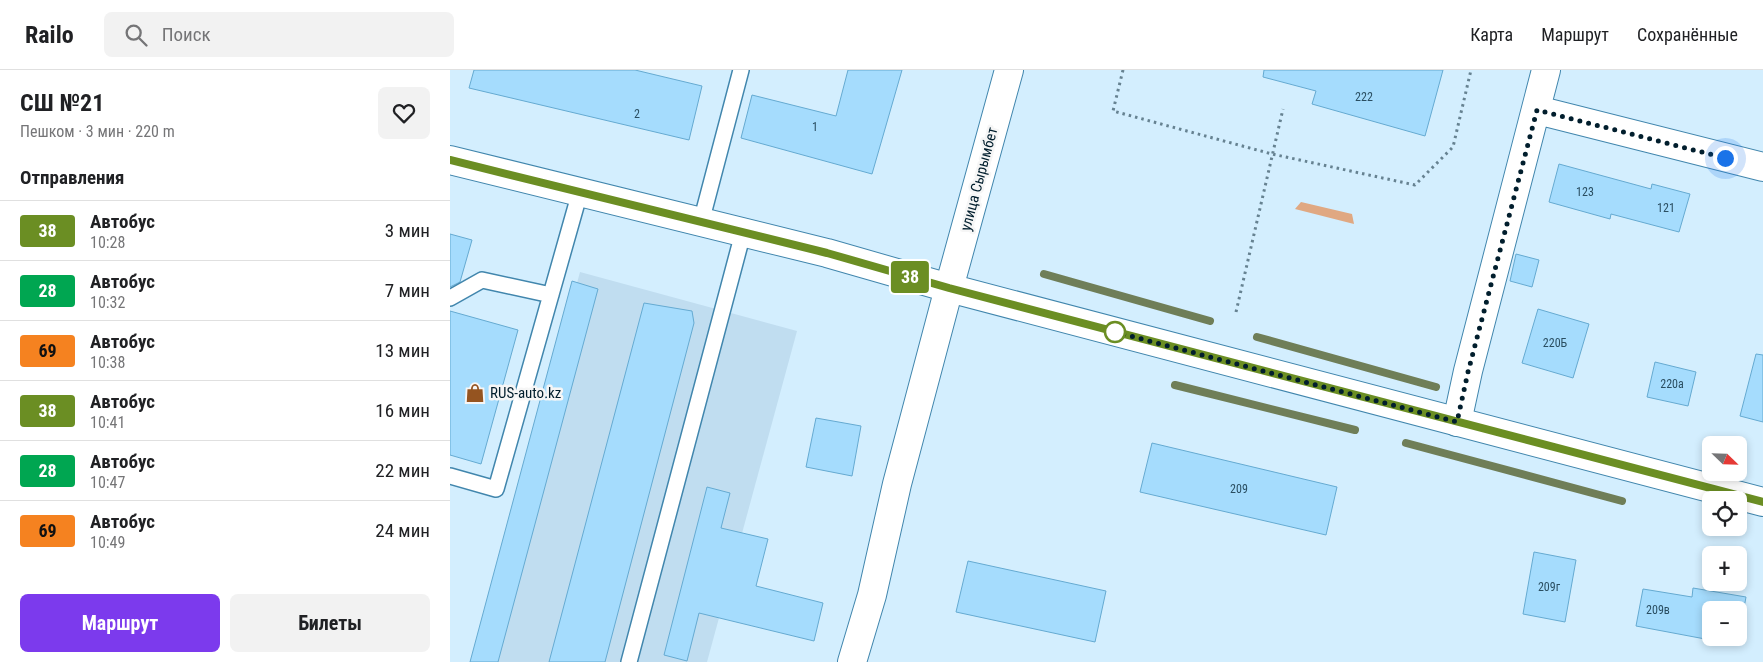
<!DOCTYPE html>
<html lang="ru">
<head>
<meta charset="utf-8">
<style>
	body { margin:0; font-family:"Roboto Condensed",sans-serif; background:#f2f2f2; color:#202124; height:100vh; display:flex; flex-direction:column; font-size:19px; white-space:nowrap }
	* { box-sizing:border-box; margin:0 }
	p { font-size:16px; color:#757577 }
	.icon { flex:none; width:28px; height:28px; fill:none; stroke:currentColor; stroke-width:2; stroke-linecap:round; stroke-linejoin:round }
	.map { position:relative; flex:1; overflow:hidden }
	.side { display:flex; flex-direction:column; background:#fff; width:450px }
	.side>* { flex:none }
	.badge { padding:0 10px; border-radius:4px; font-size:18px; line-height:32px }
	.needle { width:32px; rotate:113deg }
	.controls { position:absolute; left:1252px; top:366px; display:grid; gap:10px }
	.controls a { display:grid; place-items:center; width:45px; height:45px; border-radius:8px; background:#fff; box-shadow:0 2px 8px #0003; font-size:25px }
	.you { position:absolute; width:25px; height:25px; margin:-12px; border:4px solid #fff; border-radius:50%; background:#1a73e8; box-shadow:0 0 0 8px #1a73e833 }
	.map>.badge { position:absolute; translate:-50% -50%; box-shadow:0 0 0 2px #fff }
	h2 { padding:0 20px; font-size:19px; line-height:45px }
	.round { display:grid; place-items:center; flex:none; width:52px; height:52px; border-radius:8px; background:#f2f2f2 }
	.head { display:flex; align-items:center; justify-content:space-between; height:85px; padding:0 20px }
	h1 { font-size:24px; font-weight:700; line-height:38px }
	.button { display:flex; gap:10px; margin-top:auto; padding:10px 20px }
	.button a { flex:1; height:58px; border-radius:8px; background:#7c3aed; color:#fff; font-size:20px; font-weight:700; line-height:58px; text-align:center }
	.button a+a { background:#f2f2f2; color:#202124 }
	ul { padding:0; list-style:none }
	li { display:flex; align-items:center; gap:15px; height:60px; padding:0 20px; border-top:1px solid #e0e0e0 }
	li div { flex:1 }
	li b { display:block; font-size:19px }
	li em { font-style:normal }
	li .badge { min-width:55px; font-weight:700; text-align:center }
	header { display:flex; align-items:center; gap:30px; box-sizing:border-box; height:70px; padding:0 25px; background:#fff; border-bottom:1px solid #e0e0e0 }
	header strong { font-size:24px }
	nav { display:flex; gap:28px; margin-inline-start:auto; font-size:18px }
	.search { width:350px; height:45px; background:#f2f2f2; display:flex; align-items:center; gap:12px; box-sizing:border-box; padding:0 18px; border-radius:8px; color:#757577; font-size:19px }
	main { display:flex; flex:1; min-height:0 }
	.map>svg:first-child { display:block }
	.built { fill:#c0ddf0 }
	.forest { fill:#e0a882 }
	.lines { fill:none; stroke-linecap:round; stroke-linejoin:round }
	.stream { stroke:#6f7e58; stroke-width:8 }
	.building { fill:#a5dcfd; stroke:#65aad1 }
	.service-casing { stroke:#4186ad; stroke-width:18 }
	.minor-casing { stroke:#4186ad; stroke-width:30 }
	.tertiary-casing { stroke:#4186ad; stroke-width:30 }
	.secondary-casing { stroke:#4186ad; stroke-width:30 }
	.path { stroke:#668291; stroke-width:3; stroke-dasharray:2.5 4; stroke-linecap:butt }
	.service { stroke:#fff; stroke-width:15 }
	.minor { stroke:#fff; stroke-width:28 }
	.tertiary { stroke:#fff; stroke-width:28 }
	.secondary { stroke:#fff; stroke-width:28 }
	.line-casing { stroke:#fff; stroke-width:11 }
	.line { stroke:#6b8e23; stroke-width:8 }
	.walk { stroke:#011e2d; stroke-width:5; stroke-dasharray:0 9 }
	.stop-dot { fill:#fff; stroke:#6b8e23; stroke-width:2.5 }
	.labels { text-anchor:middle; stroke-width:5; stroke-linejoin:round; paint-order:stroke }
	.number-label { font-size:12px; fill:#2a4e61 }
	.street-label { font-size:15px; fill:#011e2d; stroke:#f6f6f6 }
	.poi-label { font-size:15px; fill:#011e2d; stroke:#f6f6f6; text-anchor:start }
</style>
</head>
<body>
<header>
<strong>Railo</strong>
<div class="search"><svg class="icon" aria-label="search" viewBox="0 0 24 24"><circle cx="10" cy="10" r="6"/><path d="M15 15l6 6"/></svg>Поиск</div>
<nav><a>Карта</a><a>Маршрут</a><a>Сохранённые</a></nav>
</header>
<main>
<section class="side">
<div class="head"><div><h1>СШ №21</h1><p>Пешком · 3 мин · 220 m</p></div><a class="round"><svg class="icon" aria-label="heart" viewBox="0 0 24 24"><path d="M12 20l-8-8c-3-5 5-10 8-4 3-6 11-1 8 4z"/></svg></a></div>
<h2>Отправления</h2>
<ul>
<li><span class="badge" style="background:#6b8e23;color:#fff">38</span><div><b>Автобус</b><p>10:28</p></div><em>3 мин</em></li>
<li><span class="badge" style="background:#00a651;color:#fff">28</span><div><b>Автобус</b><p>10:32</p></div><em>7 мин</em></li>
<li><span class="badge" style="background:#f58220;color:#111">69</span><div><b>Автобус</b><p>10:38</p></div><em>13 мин</em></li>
<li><span class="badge" style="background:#6b8e23;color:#fff">38</span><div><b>Автобус</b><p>10:41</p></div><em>16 мин</em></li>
<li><span class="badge" style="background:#00a651;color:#fff">28</span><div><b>Автобус</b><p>10:47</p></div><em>22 мин</em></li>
<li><span class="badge" style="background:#f58220;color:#111">69</span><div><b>Автобус</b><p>10:49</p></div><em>24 мин</em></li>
</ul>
<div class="button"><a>Маршрут</a><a>Билеты</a></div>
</section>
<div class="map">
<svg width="1313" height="592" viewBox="0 0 1313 592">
	<rect width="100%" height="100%" fill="#d3eefe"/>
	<!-- built -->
	<path class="built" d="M130,202l217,59 -90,331h-233z"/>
	<!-- forest -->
	<path class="forest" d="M851,132l51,12 2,10 -59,-15z"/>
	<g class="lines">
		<!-- stream -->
		<path class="stream" d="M594,204l166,47
			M807,267l179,50
			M725,315l180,45
			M956,373l216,58"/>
	</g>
	<!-- building -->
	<path class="building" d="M24,0h161l67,16 -13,54 -220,-52z
		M398,0h54l-30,104 -131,-36 11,-43 84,21z
		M814,0h179l-18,66 -113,-32 4,-13 -53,-14z
		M1109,94l92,25 1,-5 38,10 -11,38 -68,-18 -1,5 -61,-17z
		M0,164l22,6 -12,42 -10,5z
		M1066,184l23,6 -7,27 -22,-6z
		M122,211l26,8 -100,373h-28z
		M194,233l48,8 2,12 -89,339h-56z
		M1088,239l51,15 -16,54 -51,-15z
		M0,241l68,19 -37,134 -31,-9z
		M1306,284l7,1v67l-23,-6z
		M1205,292l41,10 -8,34 -41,-9z
		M366,348l45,8 -9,50 -46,-9z
		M702,373l185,44 -11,48 -186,-43z
		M257,417l23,6 -9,35 47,11 -12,47 67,17 -9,38 -115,-28 -12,48 -23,-6z
		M1084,482l42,8 -11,62 -42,-8z
		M518,491l138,30 -11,51 -139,-30z
		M1243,518l53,9 -7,39v-26h-28v28h28l-2,7 -101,-19 7,-37 49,8z"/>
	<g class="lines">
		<!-- service casing -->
		<g class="service-casing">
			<path id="service" d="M251,152l40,-152
				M0,228l32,-18 69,15
				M0,406l46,13 84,-297
				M179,592l114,-429"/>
		</g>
		<!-- minor casing -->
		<g class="minor-casing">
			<path id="minor" d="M1087,40l226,57
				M1007,352l11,-51 78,-301
				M402,592l20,-67 25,-111 52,-196"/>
		</g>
		<!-- tertiary casing -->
		<g class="tertiary-casing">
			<path id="tertiary" d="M499,218l60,-218"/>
		</g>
		<!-- secondary casing -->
		<g class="secondary-casing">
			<path id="secondary" d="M0,90l377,93 122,35 814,214"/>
		</g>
		<!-- path -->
		<path class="path" d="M673,0l-10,41 159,43 143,31 38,-38 18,-77
			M786,242l47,-203"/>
		<!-- service -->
		<use href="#service" class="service"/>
		<!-- minor -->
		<use href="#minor" class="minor"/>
		<!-- tertiary -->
		<use href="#tertiary" class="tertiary"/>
		<!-- secondary -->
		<use href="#secondary" class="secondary"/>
	</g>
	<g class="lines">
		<!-- line casing -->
		<g class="line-casing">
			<path id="line" d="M0,90l377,93 122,35 814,214"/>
		</g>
		<!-- line -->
		<use href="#line" class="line"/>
		<!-- walk -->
		<path class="walk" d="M665,262l342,90 11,-50 69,-262 188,48"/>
	</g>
	<!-- icons -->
	<defs>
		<g id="shop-bare" transform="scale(1.5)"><path d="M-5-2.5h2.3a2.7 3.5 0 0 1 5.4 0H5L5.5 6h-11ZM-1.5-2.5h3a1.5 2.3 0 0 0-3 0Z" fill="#955420" stroke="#f6f6f6" stroke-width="2.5" paint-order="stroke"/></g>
	</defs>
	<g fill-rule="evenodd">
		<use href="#shop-bare" x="25" y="323"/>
	</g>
	<!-- markers -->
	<circle class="stop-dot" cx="665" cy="262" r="10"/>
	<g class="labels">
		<!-- number labels -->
		<g class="number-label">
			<text x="914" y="31">222</text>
			<text x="187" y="48">2</text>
			<text x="365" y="61">1</text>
			<text x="1135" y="126">123</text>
			<text x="1216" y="142">121</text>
			<text x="1105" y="277">220Б</text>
			<text x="1222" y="318">220а</text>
			<text x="789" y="423">209</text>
			<text x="1099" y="521">209г</text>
			<text x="1208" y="544">209в</text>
		</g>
		<!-- street labels -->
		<g class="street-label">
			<text transform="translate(529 109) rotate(-75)" y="5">улица Сырымбет</text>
		</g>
		<!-- poi labels -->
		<g class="poi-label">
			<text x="40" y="328">RUS-auto.kz</text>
		</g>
	</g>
</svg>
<div class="controls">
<a><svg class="needle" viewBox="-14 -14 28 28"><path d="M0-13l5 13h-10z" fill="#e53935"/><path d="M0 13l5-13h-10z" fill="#757577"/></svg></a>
<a><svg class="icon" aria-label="locate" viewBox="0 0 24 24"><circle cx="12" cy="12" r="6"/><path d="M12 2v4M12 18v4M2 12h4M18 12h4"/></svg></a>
<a>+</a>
<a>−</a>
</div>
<div class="you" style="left:1275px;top:88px"></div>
<b class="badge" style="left:460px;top:207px;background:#6b8e23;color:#fff">38</b>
</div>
</main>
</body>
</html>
